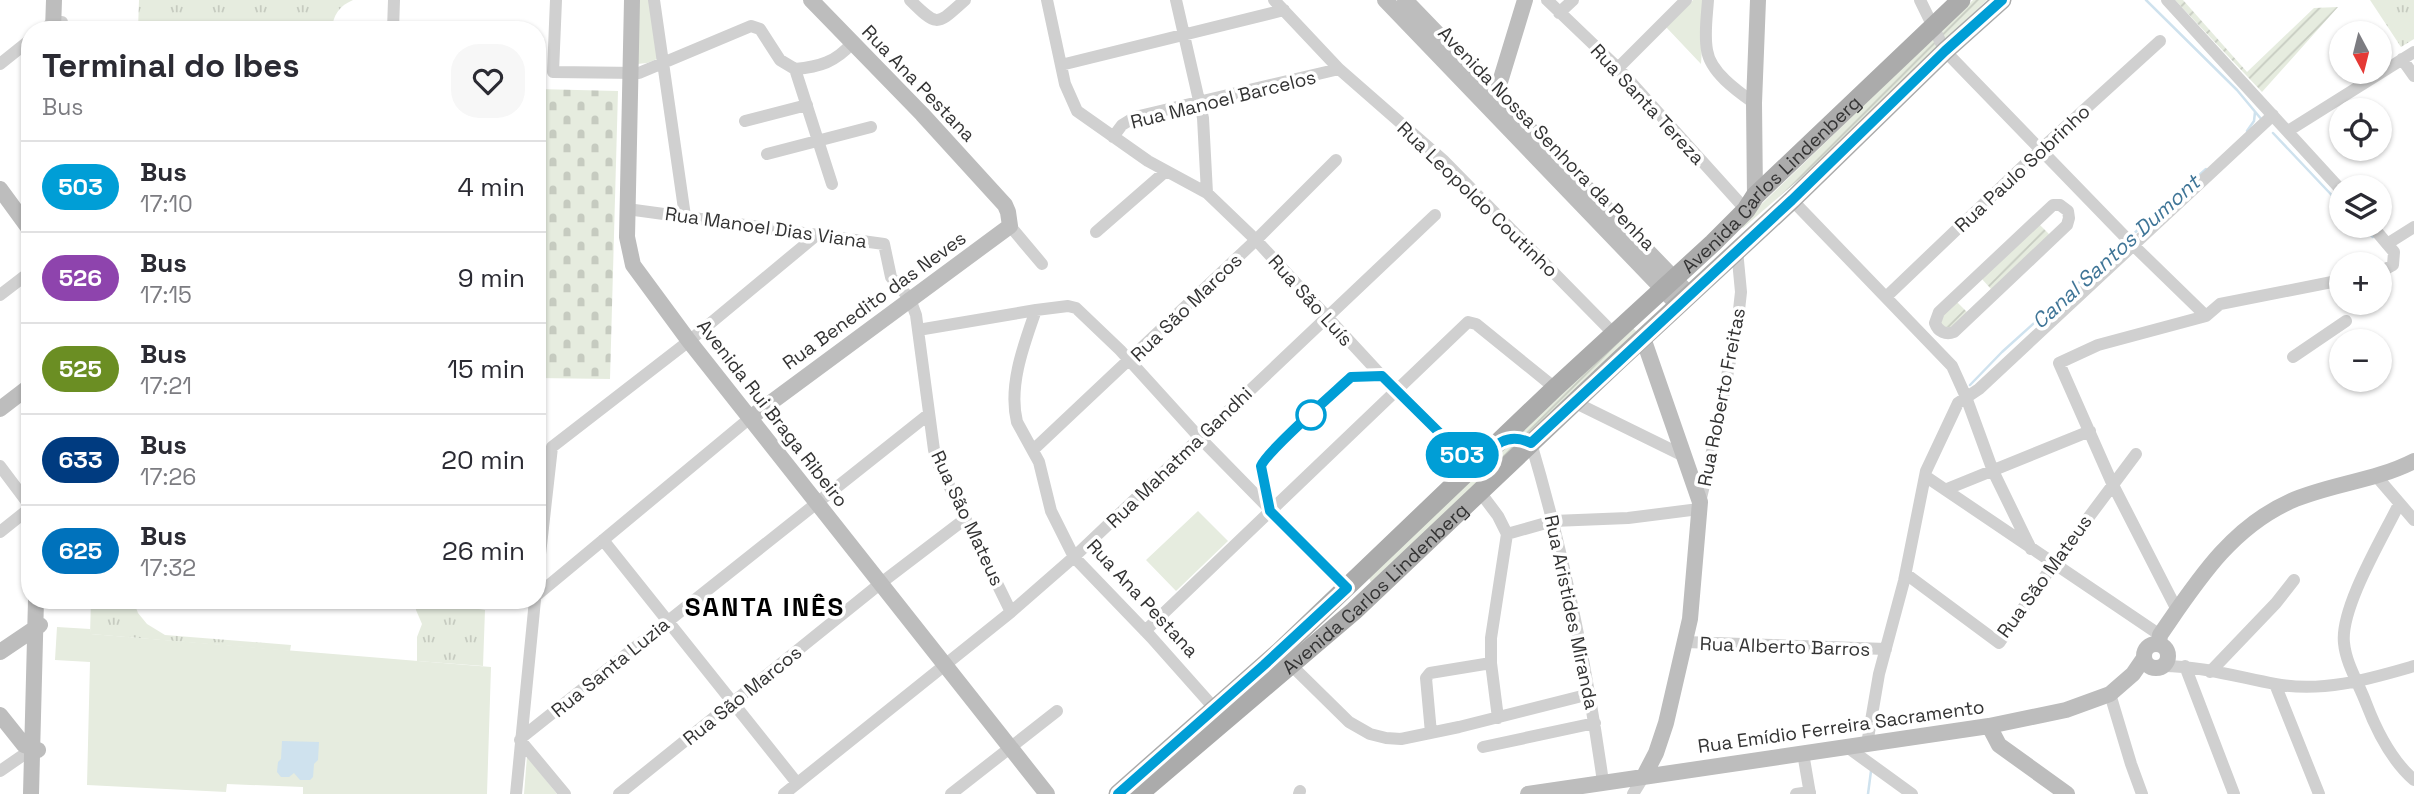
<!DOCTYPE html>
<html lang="en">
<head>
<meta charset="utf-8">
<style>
	body { margin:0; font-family:"Space Grotesk",sans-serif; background:#f7f7f7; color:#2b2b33; height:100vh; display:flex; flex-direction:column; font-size:26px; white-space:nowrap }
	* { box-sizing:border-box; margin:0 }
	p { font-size:23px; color:#7c7c81 }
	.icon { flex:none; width:38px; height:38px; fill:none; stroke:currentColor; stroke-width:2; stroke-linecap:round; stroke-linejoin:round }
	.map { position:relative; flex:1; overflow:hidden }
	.side { position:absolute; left:21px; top:21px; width:525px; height:588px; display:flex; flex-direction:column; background:#fff; border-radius:28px; box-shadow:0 2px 5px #0004 }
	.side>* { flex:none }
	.badge { padding:0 14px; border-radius:23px; font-size:24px; line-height:46px }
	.needle { width:46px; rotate:173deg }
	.controls { position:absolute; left:2329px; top:21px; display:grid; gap:14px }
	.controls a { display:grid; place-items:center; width:63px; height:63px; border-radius:50%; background:#fff; box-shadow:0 2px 5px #0004; font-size:35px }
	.map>.badge { position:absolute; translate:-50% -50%; box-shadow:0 0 0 4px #fff }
	.round { display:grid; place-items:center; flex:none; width:74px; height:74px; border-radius:28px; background:#f7f7f7 }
	.head { display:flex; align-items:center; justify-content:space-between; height:119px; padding:0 21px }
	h1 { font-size:33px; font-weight:700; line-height:52px }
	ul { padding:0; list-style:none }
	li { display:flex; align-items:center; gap:21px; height:91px; padding:0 21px; border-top:2px solid #e1e1e2 }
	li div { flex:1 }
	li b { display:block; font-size:26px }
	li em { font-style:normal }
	li .badge { min-width:77px; font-weight:700; text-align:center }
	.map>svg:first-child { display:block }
	.grass { fill:url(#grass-tufts) }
	.cemetery { fill:url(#cemetery-stones) }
	.park { fill:#e6ecdf }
	.garden { fill:url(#garden-furrows) }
	.water { fill:#cfe2ee }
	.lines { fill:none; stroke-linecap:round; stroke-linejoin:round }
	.stream { stroke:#cfe2ee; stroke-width:2.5 }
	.street { stroke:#d0d0d0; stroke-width:12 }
	.secondary { stroke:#bdbdbd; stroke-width:16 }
	.primary { stroke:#ababab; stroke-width:19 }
	.line-casing { stroke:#fff; stroke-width:16 }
	.line { stroke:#009ed6; stroke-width:10 }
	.stop-dot { fill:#fff; stroke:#009ed6; stroke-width:3.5 }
	.labels { text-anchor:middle; stroke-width:7; stroke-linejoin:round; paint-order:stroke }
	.street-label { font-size:19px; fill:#333; stroke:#fff }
	.water-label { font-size:21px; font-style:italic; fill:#3f7597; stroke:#fff }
	.district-label { font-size:26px; font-weight:bold; letter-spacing:2px; fill:#000; stroke:#fff }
</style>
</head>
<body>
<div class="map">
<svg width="2414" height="794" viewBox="0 0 2414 794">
	<defs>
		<pattern id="grass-tufts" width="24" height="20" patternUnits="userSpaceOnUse" patternTransform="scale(1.75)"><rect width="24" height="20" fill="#e6ecdf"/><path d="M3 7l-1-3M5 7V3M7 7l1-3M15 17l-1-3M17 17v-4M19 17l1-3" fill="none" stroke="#c6cbc0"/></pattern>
		<pattern id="cemetery-stones" width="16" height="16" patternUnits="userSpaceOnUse" patternTransform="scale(1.75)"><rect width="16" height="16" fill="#e6ecdf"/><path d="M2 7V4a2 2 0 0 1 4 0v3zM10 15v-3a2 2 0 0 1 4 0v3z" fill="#c6cbc0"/></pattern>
		<pattern id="garden-furrows" width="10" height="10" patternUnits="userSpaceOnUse" patternTransform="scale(1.75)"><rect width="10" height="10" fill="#e6ecdf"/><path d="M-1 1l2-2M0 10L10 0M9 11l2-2" fill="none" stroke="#c6cbc0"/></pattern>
	</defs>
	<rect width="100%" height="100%" fill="#fff"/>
	<!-- grass -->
	<path class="grass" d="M139,0h214c-14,6 -20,15 -21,30h-194z
		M2370,0h44v39l-13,8z
		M91,600h42l5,13 9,11 18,11 126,10 -1,6 -200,-17z
		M416,600h69v3h-6v6l6,1 -2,56 -66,-5v-24l5,-13 -6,-14z"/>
	<!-- cemetery -->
	<path class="cemetery" d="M537,89l81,2 -8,288 -73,-1z"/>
	<!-- park -->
	<path class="park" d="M638,0h14l8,58 -13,5 -10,1z
		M1693,0h12l-4,64 -35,-37z
		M1198,511l30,30 -52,50 -30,-31z
		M57,627l33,2 1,5 400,33 -4,127h-184v-7l-76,-3 -1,8 -139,-7 3,-123 -35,-2z
		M527,756l30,38h-33z"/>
	<!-- garden -->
	<path class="garden" d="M1973,0h14l-185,177 -59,51 -3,-3z
		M2175,0h8l64,72 67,-64 24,-1 -76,85z
		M2038,223l12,12 -98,93 -11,-1v-12l15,-14 11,11 24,-23 -10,-11z
		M1633,328l5,5 -107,101 -10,-3z
		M1511,445h9l-149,137 -2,-4 136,-131z"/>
	<!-- water -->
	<path class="water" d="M282,741l37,1 -1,18 -4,4 -1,13 -3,3h-10l-6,-7 -5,4h-8l-4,-5 1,-10 3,-3z"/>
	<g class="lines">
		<!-- stream -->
		<path class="stream" d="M2146,0l91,90 25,30
			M2247,131l7,-10 1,-9
			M2273,133l69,73
			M2361,226l12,11
			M2130,237l76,-68
			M1970,385l32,-33 123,-111
			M1868,794l3,-23"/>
		<!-- street -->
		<path class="street" d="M556,0l-3,72 86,1 112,-47 9,3 20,31 15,9 37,115
			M654,0l31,216
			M910,0c28,28 27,25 55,0
			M1047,0l18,84 12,27 71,50 59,32 49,47 148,160 70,67
			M1176,0l27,118 4,75
			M1274,0l65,69 104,91 171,174
			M1547,0l71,68 128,142
			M1708,0c-1,16 -4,34 -1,50 3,22 30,41 47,53
			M1920,0l25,51 189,195 72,70
			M2167,0l175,191
			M1559,13l14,-13
			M43,30l10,-8h9
			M393,30l1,-30
			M2402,59l12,17
			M0,64l30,-24
			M1061,65l223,-55
			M1618,68l68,-68
			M795,69c24,-2 41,-7 57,-26
			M745,121l62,-16
			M2288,131l126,-79
			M1113,137l9,-12 13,-8 204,-48
			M767,154l104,-27
			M1792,200l160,166 14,31 27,74 38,78
			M2053,205h7l8,6 1,7 -2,7 -113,107c-8,3 -16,0 -19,-9l4,-11z
			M627,209l257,35 7,33 19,22 6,16 18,135 4,13 73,149
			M1010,226l32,38
			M2372,226l22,26 -1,13 -13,7
			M1096,232l70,-61
			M2387,244l27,-17
			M0,295l30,-23
			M1886,297l154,-147 120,-109
			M1036,310c-12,34 -28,76 -19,112l22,40 12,49 23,46 77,80 64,72
			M918,330l118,-20 32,-4 8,2 44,42 79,87 148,151
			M2293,357l53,-36
			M1574,402l112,55
			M1531,443c33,111 56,225 72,339
			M1033,450l223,-210 80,-80
			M0,466l30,40
			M1925,476l235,159
			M2377,477l37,43
			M1947,489l143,-58
			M1480,492l18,24 9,18 -16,104v25l7,55
			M1700,502l15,-63 23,-120 3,-27 -4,-42
			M2399,504c-16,33 -59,104 -55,139 2,21 15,41 22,60 11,29 25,57 48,77
			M0,532l30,-24
			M1507,534l46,-13 75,-3 71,-9
			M603,540l194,243
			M1906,574l93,69 54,-78 83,-111
			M537,581l15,-134 137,-106 129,-107
			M537,595l213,-177
			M2177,610l-65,-127 -53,-120 39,-18 108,-29 14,-12 122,-24
			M1145,631l323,-309 8,2 79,64
			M1685,642l201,7
			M1292,666l57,56 21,12 16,4 15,1 58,-12 131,-33
			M2163,666c38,0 75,11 112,18 48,9 94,-5 139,-18
			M2185,666l49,128
			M2210,672l66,-69 18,-23
			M2275,684l44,110
			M2110,694l21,70 11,30
			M1431,733l-5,-55 4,-5 61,-10
			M521,738l408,-324
			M520,740l45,54
			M1867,744l12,-70 25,-93 22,-110 32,-68 21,-14 294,-274
			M1483,747l112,-24
			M1847,747l65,47
			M1803,753l7,41
			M0,771l32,-22
			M516,794l19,-194
			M619,794l262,-211 84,-64
			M784,794l227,-182 63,-55 361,-342
			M951,794l106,-83
			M1299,794l1,-3
			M1633,794l11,-18
			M1796,794l14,-2"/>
		<!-- secondary -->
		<path class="secondary" d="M632,0l-5,237 6,28 56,76 358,453
			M1385,0l293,305
			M1405,0l284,294
			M53,30l1,-30
			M1492,100l4,-5 29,-95
			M0,189l30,41
			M1755,196l-1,-93 4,-103
			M1643,338l57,164 -10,117 -24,104 -10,30 -12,23
			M0,409l30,-23
			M750,418l260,-192 -2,-14 -3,-7 -83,-91 -111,-114
			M2144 656a12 12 0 1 1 24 0a12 12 0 1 1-24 0Z
			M2159,644l1,-9c36,-52 70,-107 131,-134 39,-17 84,-20 123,-40
			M0,652l40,-27
			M0,715l24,30 14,5
			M1989,726l10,19 68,49
			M31,794l5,-194
			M1528,794l461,-68 77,-16 44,-16 23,-20 11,-16"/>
		<!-- primary -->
		<g class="primary">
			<path id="s1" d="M1118,794l162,-143 275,-263 158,-145 33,-33 9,-14 206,-196"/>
			<path id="s2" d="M1139,794l215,-183 265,-251 173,-160 153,-149 57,-51"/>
		</g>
	</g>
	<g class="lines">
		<!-- line casing -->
		<g class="line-casing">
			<path id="line" d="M1118,794l146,-129 83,-77 -77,-77 -9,-45c6,-15 74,-74 90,-89l31,-1 92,91c17,-18 30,-37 57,-24l261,-243 153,-149 57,-51"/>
		</g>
		<!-- line -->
		<use href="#line" class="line"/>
	</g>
	<!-- markers -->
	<circle class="stop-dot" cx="1311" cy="415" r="14"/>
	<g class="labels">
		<!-- street labels -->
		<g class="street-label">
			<text transform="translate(919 83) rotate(46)" y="7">Rua Ana Pestana</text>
			<text transform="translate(1223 99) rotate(-14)" y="7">Rua Manoel Barcelos</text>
			<text transform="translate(1648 104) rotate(47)" y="7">Rua Santa Tereza</text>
			<text transform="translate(1547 138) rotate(46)" y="7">Avenida Nossa Senhora da Penha</text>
			<text transform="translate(2022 168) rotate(-43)" y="7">Rua Paulo Sobrinho</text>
			<text dy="7" stroke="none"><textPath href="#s1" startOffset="894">Avenida Carlos Lindenberg</textPath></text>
			<text transform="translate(1478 199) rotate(44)" y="7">Rua Leopoldo Coutinho</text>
			<text transform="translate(766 227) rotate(8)" y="7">Rua Manoel Dias Viana</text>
			<text transform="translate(874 300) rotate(-36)" y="7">Rua Benedito das Neves</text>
			<text transform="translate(1311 300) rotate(48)" y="7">Rua São Luís</text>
			<text transform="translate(1186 307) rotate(-44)" y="7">Rua São Marcos</text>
			<text transform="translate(1721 397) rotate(-79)" y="7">Rua Roberto Freitas</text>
			<text transform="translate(773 413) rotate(52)" y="7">Avenida Rui Braga Ribeiro</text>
			<text transform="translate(1179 457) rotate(-44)" y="7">Rua Mahatma Gandhi</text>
			<text transform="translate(968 518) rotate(65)" y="7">Rua São Mateus</text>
			<text transform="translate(2044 576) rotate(-54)" y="7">Rua São Mateus</text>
			<text dy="7" stroke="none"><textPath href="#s2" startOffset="313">Avenida Carlos Lindenberg</textPath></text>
			<text transform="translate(1143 598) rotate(47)" y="7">Rua Ana Pestana</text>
			<text transform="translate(1572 612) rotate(78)" y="7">Rua Aristides Miranda</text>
			<text transform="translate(1785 646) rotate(2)" y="7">Rua Alberto Barros</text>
			<text transform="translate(610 667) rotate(-39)" y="7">Rua Santa Luzia</text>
			<text transform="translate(742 695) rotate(-39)" y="7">Rua São Marcos</text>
			<text transform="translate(1841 726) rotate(-8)" y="7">Rua Emídio Ferreira Sacramento</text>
		</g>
		<!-- water labels -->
		<g class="water-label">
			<text transform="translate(2116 252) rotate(-42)" y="7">Canal Santos Dumont</text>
		</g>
		<!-- district labels -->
		<g class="district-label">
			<text x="765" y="616">SANTA INÊS</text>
		</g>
	</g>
</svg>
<div class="controls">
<a><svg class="needle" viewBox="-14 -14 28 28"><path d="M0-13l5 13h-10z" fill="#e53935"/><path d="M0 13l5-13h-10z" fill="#7c7c81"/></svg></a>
<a><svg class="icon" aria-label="locate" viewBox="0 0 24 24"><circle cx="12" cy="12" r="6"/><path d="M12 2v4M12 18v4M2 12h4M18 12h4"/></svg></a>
<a><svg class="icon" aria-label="layers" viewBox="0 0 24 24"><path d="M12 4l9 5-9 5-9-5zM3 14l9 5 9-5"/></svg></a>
<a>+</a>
<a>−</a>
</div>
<b class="badge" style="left:1462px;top:455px;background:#009ed6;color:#fff">503</b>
<section class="side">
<div class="head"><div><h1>Terminal do Ibes</h1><p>Bus</p></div><a class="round"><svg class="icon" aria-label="heart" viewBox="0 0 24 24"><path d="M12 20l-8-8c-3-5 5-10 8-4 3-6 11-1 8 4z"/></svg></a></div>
<ul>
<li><span class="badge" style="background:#009ed6;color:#fff">503</span><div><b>Bus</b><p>17:10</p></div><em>4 min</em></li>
<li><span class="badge" style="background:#8e44ad;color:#fff">526</span><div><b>Bus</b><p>17:15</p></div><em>9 min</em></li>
<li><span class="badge" style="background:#6b8e23;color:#fff">525</span><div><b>Bus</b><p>17:21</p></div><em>15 min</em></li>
<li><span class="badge" style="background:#003b80;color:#fff">633</span><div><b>Bus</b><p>17:26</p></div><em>20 min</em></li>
<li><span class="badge" style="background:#0072bc;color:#fff">625</span><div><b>Bus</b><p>17:32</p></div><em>26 min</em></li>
</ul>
</section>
</div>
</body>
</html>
